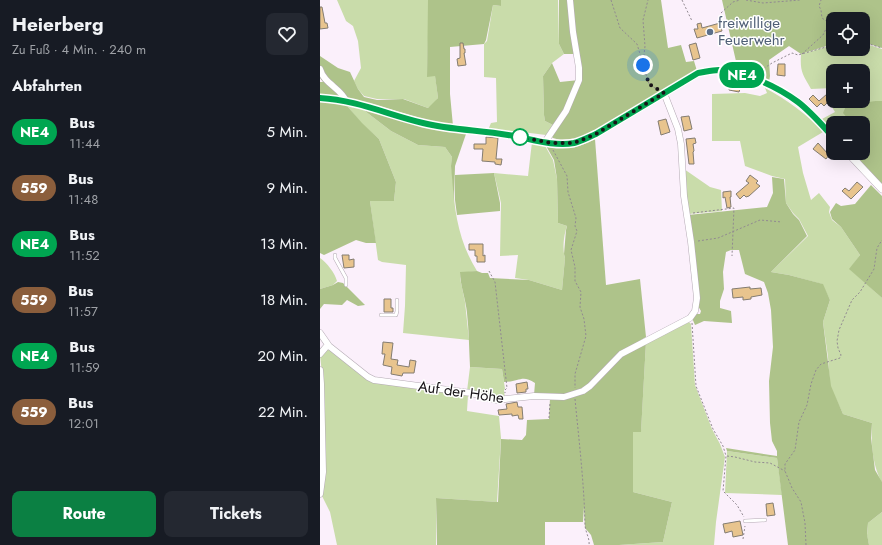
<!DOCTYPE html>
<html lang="de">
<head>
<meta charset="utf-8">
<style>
	body { margin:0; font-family:Jost,sans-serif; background:#242831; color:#f1f3f6; height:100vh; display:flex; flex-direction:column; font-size:15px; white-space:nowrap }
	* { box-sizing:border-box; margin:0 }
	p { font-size:13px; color:#9ea1a6 }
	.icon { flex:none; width:22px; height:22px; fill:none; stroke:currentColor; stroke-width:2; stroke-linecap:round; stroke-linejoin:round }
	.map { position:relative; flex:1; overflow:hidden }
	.details { display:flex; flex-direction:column; background:#171b24; width:320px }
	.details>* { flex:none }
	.badge { padding:0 8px; border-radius:13px; font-size:14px; line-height:26px }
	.tools { position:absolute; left:506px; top:12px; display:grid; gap:8px }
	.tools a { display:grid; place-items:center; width:44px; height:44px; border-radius:8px; background:#171b24; box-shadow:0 4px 16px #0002; font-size:20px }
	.you { position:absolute; width:20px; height:20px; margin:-10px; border:3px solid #fff; border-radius:50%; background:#1a73e8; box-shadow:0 0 0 6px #1a73e833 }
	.map>.badge { position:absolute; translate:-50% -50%; box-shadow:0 0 0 2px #fff }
	h2 { padding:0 12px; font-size:15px; line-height:36px }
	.round { display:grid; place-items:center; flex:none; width:42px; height:42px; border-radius:8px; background:#242831 }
	.summary { display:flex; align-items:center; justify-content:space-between; height:68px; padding:0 12px }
	h1 { font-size:19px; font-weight:700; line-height:30px }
	.cta { display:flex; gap:8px; margin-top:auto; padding:8px 12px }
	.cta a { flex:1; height:46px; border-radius:8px; background:#0b8043; color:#fff; font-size:16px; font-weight:700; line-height:46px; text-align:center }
	.cta a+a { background:#242831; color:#f1f3f6 }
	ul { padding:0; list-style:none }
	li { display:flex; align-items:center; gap:12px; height:56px; padding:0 12px }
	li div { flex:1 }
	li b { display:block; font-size:15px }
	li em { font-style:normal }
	li .badge { min-width:44px; font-weight:700; text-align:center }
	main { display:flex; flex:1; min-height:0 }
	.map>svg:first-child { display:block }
	.green { fill:#c9dcaa }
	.forest { fill:#aec38a }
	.building { fill:#e8c48e; stroke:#837c71 }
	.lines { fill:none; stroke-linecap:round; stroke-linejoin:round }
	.service-casing { stroke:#b4aab4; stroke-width:4 }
	.minor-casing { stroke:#b4aab4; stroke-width:7 }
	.tertiary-casing { stroke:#b4aab4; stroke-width:8 }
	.path { stroke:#918991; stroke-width:1; stroke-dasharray:2 2; stroke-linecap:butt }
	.service { stroke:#fff; stroke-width:3 }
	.minor { stroke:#fff; stroke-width:6 }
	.tertiary { stroke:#fff; stroke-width:7 }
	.line-casing { stroke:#fff; stroke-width:9 }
	.line { stroke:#00a651; stroke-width:6 }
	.walk { stroke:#181418; stroke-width:4; stroke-dasharray:0 7.2 }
	.service-dot { fill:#5c6f8a; stroke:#fff; stroke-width:1.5 }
	.stop-dot { fill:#fff; stroke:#00a651; stroke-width:2 }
	.labels { text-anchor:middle; stroke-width:3; stroke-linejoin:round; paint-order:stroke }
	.service-label { font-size:15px; fill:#4e5e75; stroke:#fff; text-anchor:start }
	.street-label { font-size:15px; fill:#181418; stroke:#fff }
</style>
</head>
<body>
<main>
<section class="details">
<div class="summary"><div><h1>Heierberg</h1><p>Zu Fuß · 4 Min. · 240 m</p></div><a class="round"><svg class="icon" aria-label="heart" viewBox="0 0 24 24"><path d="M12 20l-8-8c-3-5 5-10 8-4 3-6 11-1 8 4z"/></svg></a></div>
<h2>Abfahrten</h2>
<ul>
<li><span class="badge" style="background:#00a651;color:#fff">NE4</span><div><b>Bus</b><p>11:44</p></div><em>5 Min.</em></li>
<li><span class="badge" style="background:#8b5e3c;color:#fff">559</span><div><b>Bus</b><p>11:48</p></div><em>9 Min.</em></li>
<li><span class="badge" style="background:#00a651;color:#fff">NE4</span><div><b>Bus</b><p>11:52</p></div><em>13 Min.</em></li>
<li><span class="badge" style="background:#8b5e3c;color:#fff">559</span><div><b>Bus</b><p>11:57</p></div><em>18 Min.</em></li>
<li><span class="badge" style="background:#00a651;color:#fff">NE4</span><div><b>Bus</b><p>11:59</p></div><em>20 Min.</em></li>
<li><span class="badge" style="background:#8b5e3c;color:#fff">559</span><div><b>Bus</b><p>12:01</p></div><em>22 Min.</em></li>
</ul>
<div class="cta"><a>Route</a><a>Tickets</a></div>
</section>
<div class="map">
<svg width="562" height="545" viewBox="0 0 562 545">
	<rect width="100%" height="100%" fill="#fbf0fb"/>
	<!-- green -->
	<path class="green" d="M17,0h92l-2,76 8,-1 3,23 -5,7 -5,3 -24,-9h-27l-13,-3 -6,-7 -4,-8 7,-13 -3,-27 -5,-15 -7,-5z
		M181,0h57l1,44 5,10 -12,9 -9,13 1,39 1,6 8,4 -7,10 -32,-4 -9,1 -17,-2 3,-7 6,-1 -1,-44 -12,-1v-33l3,-3 6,-36 8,1z
		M543,43l19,6v52h-7l-32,22h-10v6h-1l-10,-10 13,-7 -5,-8 3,-4 30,1v-30h-30v17l-22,1c-9,-16 -11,-17 -10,-35l32,-9v4h30z
		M445,88c22,12 41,25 58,44l-25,15 5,26 8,27 8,-7 11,14 -1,5 3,8 9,7 19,28 -10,14 32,29v185c-10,-19 -11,-39 -10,-60l-29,-9 -13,-28 -2,-29 -5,-35 7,-22 -8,-16 -33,-9 -18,-3 37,-36 -9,-17 -6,-6 -7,-10 -1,-24 -13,-3 -27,-10 -5,-25h-28v-47l33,-1 15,3 7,-3z
		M28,107l13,1 30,23 27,14 27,2 7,10c-1,9 0,16 1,25 1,31 7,62 24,89l-17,2v5l5,24 4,38 -66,-7 2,-27 1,-41 -24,-3 -4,-2 -8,-59h24l2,-19 -17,-43 -18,-16z
		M212,142l12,2 9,16 4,19 1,44 9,3c-3,8 -5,23 -2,32l-3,32 -33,-10 -14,-2 3,-23 -18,1 1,-53 -7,-30 34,3z
		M364,169l26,18 11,3 1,21 -34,3z
		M0,258c7,5 15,15 17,23l-4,4 -13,4z
		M369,322l2,2 4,61 17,44 8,15 5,13 -9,65 -2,23h-95l44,-3 9,-40 -39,-10v-60l8,-1 5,-89z
		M9,347l39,31 100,17 -1,16 32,5 2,22 -4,64 -61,-4v47h-99l-7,-33 -9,-18 2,-111 -3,-28z
		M150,367l32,2 3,20 -1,1 1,9 -38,-8z
		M407,451l50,7 5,37 -57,-2z
		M562,512v33h-13l-2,-10 1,-12z"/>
	<!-- forest -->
	<path class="forest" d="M108,0h73v6l-8,-1 -7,35 -2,4 -34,3v47l3,32 -27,-6 -54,-16 -52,-8v-14h3l-3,-4v-22l18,12 12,4 8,17 6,8 13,3 26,-1 25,9 10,-10 -3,-22 -8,1z
		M239,0h102l7,48 13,-3 5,17 8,-1 3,10 -116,67 -21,2 -7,-2 -2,-2 2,-11 -8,-4 -1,-6 -1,-39 9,-13 8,19 19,-2 -4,-26h-11l-5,-10z
		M402,0h160v48l-19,-6v-23h-30v25l-32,10 -12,-8 -20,14 1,16 -1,6 -31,-12z
		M0,100c29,3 55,12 83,20 21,6 42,10 63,14l-11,32 -1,35 -3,-35 1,-9 -7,-10 -27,-2 -27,-14 -30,-23 -13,-1 14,16 17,16 17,43 -2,19h-24l6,42h-10l-10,-3 -32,15 -4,-2z
		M555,101h7v84l-31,-32h12v-30h-20l6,-3 -6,-7 3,-7z
		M275,139l11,146 34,-6 6,58 -26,16 -30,31 -9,5 -17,6h-30l1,-12c-13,-9 -16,-1 -31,-1l-2,-13 -32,-2c-1,-18 -1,-36 -3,-54 -1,-13 -7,-28 -7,-41l17,-1 5,2h6l2,5 39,2 33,10 3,-32 -1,-4 2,-24 1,-4 -9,-3 -1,-44 -3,-19 -9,-16c20,6 32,5 50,-5z
		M174,173l6,30v8l-43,4 -2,-15v-25z
		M452,177l12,2 2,24 7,11 6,6 8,16 -36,36 18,3 34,9 7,16 -7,22 8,64 12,28 29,9 -1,15 4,32 7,12v30l-14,11 -1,11 2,11h-81l-11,-87 -50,-7 -1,-3 51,8v-5l-5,-10 -2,-18 -1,-42 4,-34 -2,-37 -3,-17 -4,-11 -19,-8 -6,-24h-8l-5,2 -3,20 1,17 -4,12v7l11,3 1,12 -28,-2 -9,4 -3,-7 4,-4h4l1,-3 -3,-5 -10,-91 79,-8 6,-14z
		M551,185l11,11v102l-33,-29 11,-14 -19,-28 -9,-8 -2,-7 6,-9 5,3 14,-2z
		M18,282l5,1 22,22 -7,1 -11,-6 -5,5 -18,-1 -4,5v-20l13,-4z
		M326,342l-5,90h-8v60l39,10 -9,40 -44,3h-25l-3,-10 -6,-7 -1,-21 -1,15h-38v23h-108l-1,-47 62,4 3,-63 21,1 4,-5 1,-15 22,-1 1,-21 31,-4 41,-39z"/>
	<!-- building -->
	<path class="building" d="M0,7h2l3,16h2l1,5 -8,1z
		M381,23l1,5 18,-5 2,8 -25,7 -3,-9h4l-1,-5z
		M140,43h3l1,6h1v4h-1l2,12 -8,1 -1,-7 3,-1z
		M376,43l4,15 -7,2 -4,-15z
		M458,64h7v12l-8,-1z
		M410,81l6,1 -1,3 6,1 -2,6 -10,-2z
		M507,94l4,5 -7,7 -3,-3 -4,4 -8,-8 4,-4 6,6z
		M369,116l3,13 -8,2 -3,-14z
		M346,119l4,13 -9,3 -3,-14z
		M166,137l12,1 -2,21h6l-1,6 -6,-1v-2l-13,-1 1,-12h-9v-5h12z
		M375,138l1,5 -3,1 1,7 -1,1 1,12h-5l-3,-25z
		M498,143l11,12 -3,4 -13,-10z
		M430,175l8,6 -2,2 4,3 -11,10 -3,1 -2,-2 -4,4 -4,-5 13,-11 -3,-2z
		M537,182l6,5 -12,12 -9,-8 3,-3 4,3z
		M411,191v6h-1l1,10 -4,1 -2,-11 -2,1v-6z
		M149,244h14v12l2,-1v7h-8v-6h-2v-6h-6z
		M22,255h7v5l5,-1v8l-10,1z
		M430,287v2l11,-1 1,7 -11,2v2l-8,1v-3l-10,1 -1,-9z
		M64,299h7v9h2v4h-9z
		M63,342l10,1 -2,16 7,1 -1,5 12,2 1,-7 6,1 -2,12h-11l-1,3 -11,-2 1,-7 -9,-2 2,-11h-3z
		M207,382l1,7h-2v3l-9,1 -1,-9z
		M197,402l1,5h4l1,12h-4l-1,-4 -6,1v-2l-13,1 -1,-5 9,-1 -1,-5z
		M453,503l2,12 -8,1 -1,-12z
		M420,521l3,14 -10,2 -1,-6 -7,2 -2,-9z"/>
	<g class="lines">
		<!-- service casing -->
		<g class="service-casing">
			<path id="service" d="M15,255v3l11,20v7
				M61,315h15l1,-4v-11
				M425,521l20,-1"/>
		</g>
		<!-- minor casing -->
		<g class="minor-casing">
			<path id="minor" d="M0,69c4,15 21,19 26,32
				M225,142l21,-31 13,-31v-12l-6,-36 -3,-32
				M0,333l9,13 39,31 6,3 97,13 26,7 37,-4 30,1 19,-6 7,-5 31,-32 69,-36 5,-7 2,-13 -6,-56 -7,-46 -3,-52 -3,-15 -14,-36
				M0,354l6,-7 3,-1
				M0,370l1,14 2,88 -3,22"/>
		</g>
		<!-- tertiary casing -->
		<g class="tertiary-casing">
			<path id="tertiary" d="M0,98c36,2 69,17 103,25 28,7 56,7 85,12 20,3 45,12 66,8 8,-2 15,-6 22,-9l102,-61c7,-1 14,-3 21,-3 25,1 59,17 79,32 13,10 24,23 35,35
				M528,153l34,36"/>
		</g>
		<!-- path -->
		<path class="path" d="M291,0l9,28 17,16 12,40 9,6
			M362,0l10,21
			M426,0l17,3 37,-3
			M401,13l12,-11 7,-2
			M543,42l19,6
			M482,54l21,-19 6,-12 -7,-5 -1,-8 -2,-4 2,-6
			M323,64l2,-18 -2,-26 5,-20
			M438,74l2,-3 12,-8 20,-10 6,2 35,-10
			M233,150l14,26 1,16 8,26 -1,8 2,5 -6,19 4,17v14l6,11 -1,15 4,12 2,17 -11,38v14
			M373,213l41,-5 -2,48
			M378,241l20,-3 42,-18 22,2
			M169,271l6,11 12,106 -2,2v3
			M372,323l4,63 17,43 10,17 3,10 -3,35 14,14 7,12
			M255,399c4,42 9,83 10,125 0,8 5,14 4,21
			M229,418l1,-15
			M407,456l8,1 20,5 15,1 15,8
			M423,539l2,-13
			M486,545l-1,-22 -4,-21 -9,-14 -7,-17v-7l10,-14 4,-28 8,-17 4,-21 5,-14 5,-6 19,-6 1,-3 -3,-7 -1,-7 2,-11 13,-30 8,-8 14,-23 3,-21 5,-8"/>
		<!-- service -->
		<use href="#service" class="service"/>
		<!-- minor -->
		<use href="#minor" class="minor"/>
		<!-- tertiary -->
		<use href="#tertiary" class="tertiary"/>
	</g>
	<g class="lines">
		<!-- line casing -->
		<g class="line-casing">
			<path id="line" d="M0,98c36,2 69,17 103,25 28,7 56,7 85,12 20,3 45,12 66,8 8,-2 15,-6 22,-9l102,-61c7,-1 14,-3 21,-3 25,1 59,17 79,32 13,10 24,23 35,35"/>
		</g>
		<!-- line -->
		<use href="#line" class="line"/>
		<!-- walk -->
		<path class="walk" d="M200,137l31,6h23l22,-9 68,-41 -15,-9 -6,-19"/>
	</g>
	<!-- markers -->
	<circle class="service-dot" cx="390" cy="32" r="4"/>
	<circle class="stop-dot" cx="200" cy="137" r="8"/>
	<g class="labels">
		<!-- service labels -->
		<g class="service-label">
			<text x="398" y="28">freiwillige<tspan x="398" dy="17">Feuerwehr</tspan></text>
		</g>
		<!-- street labels -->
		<g class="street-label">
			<text transform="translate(141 392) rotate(8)" y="5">Auf der Höhe</text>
		</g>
	</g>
</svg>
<div class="tools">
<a><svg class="icon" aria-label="locate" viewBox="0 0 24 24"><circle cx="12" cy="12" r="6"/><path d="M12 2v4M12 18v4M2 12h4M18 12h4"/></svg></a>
<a>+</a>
<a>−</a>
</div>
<div class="you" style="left:323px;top:65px"></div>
<b class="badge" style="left:422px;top:75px;background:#00a651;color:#fff">NE4</b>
</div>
</main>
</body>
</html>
